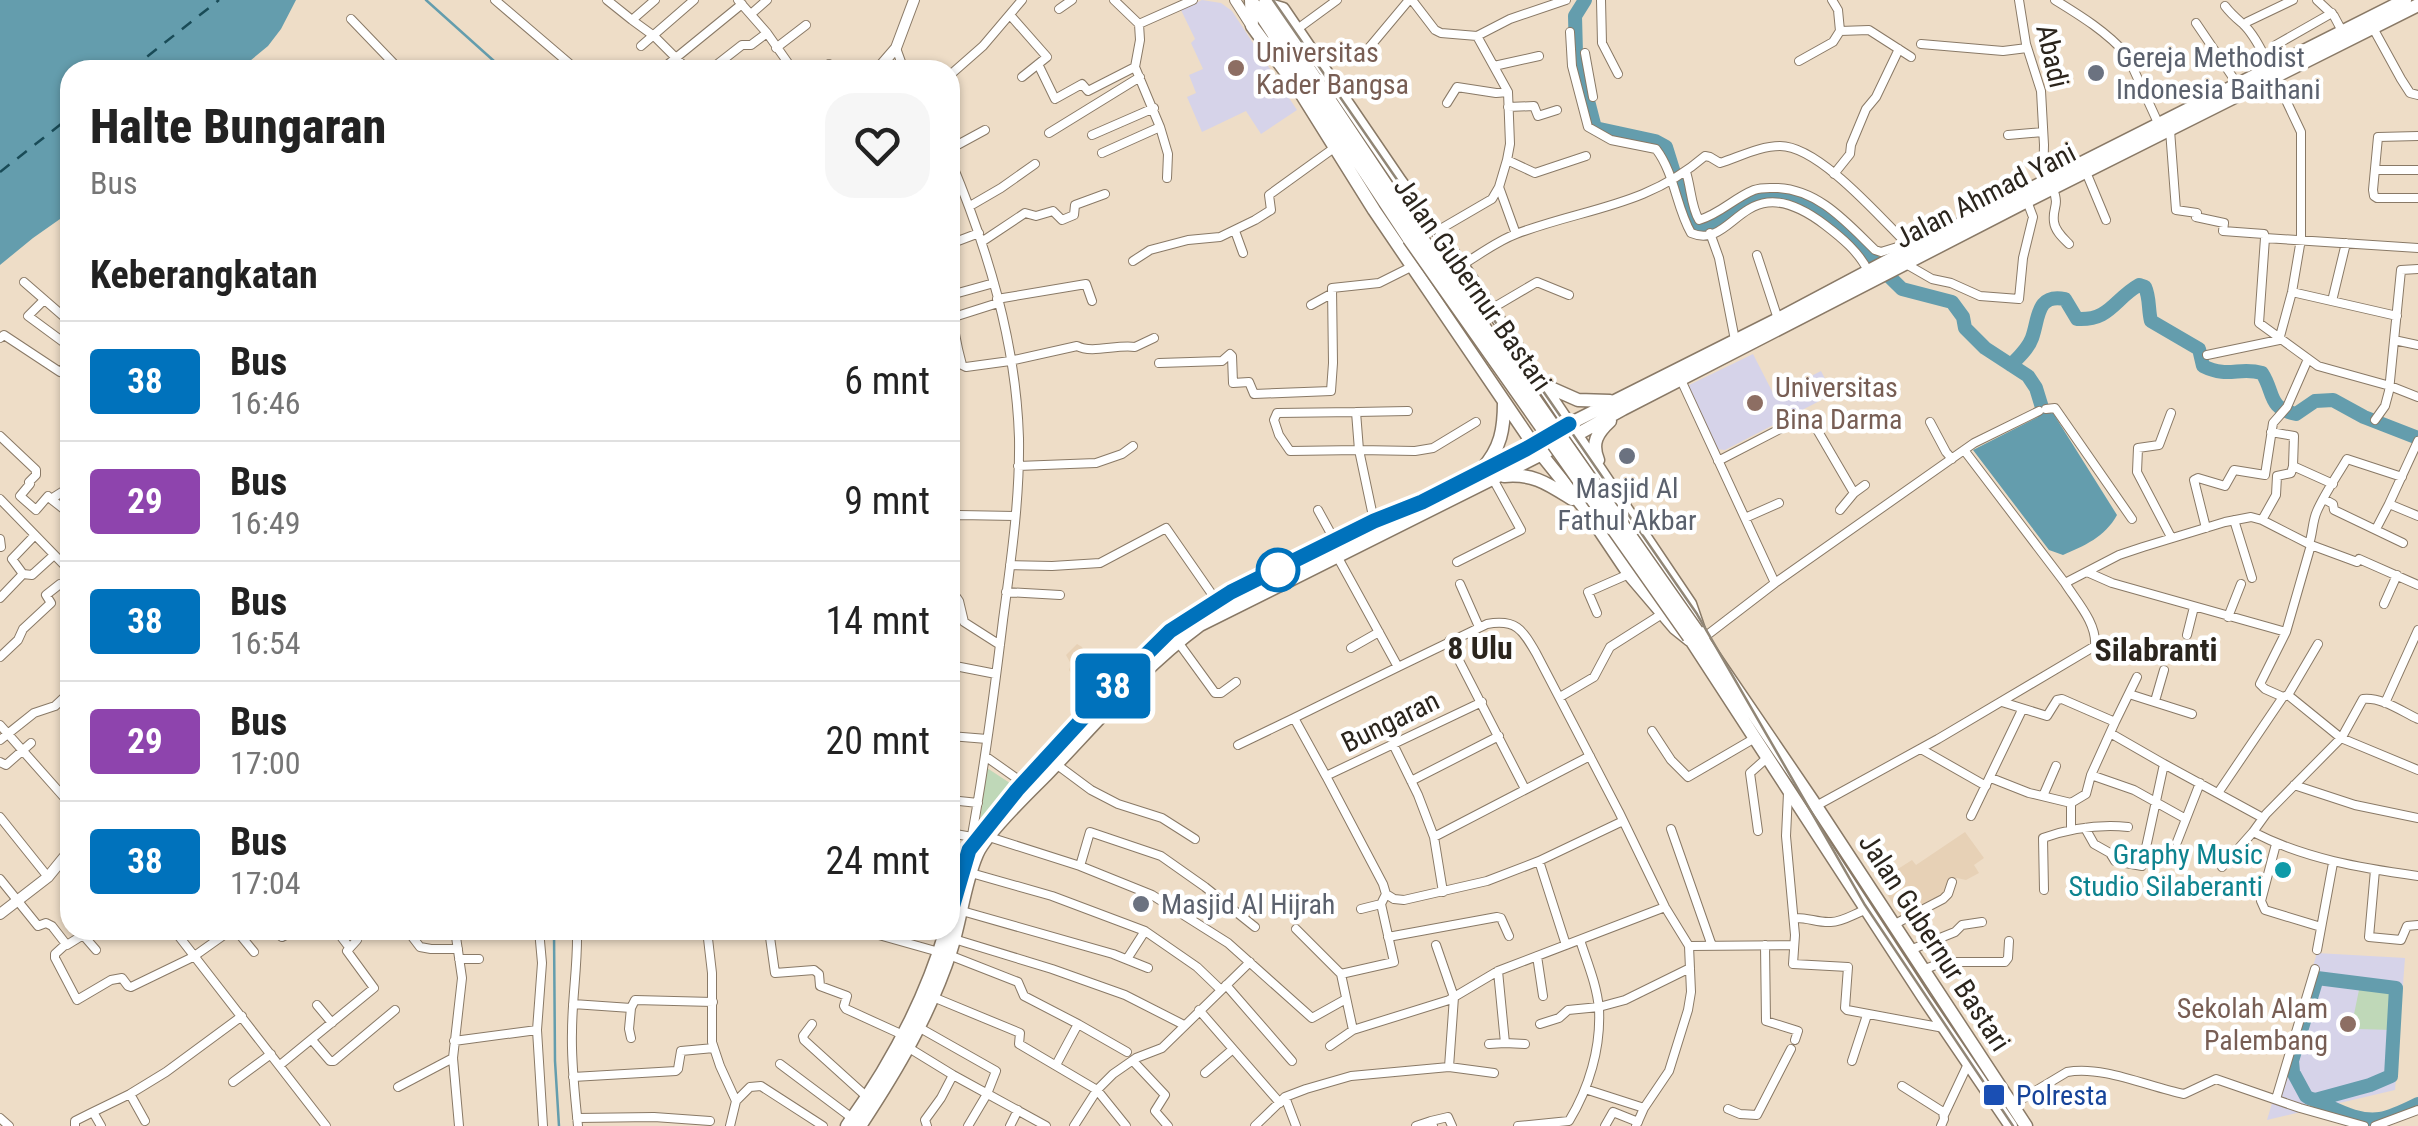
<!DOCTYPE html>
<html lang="id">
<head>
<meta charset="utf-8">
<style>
	body { margin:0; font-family:"Roboto Condensed",sans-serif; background:#f6f6f6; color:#222; height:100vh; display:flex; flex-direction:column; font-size:38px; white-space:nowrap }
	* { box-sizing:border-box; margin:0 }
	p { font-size:32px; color:#767676 }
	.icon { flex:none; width:55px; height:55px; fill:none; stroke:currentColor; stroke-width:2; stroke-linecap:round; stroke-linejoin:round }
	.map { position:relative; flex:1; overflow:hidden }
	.drawer { position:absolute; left:60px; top:60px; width:900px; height:880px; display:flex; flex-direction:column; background:#fff; border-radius:30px; box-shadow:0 2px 8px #0004 }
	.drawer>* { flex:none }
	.badge { padding:0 20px; border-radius:8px; font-size:35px; line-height:65px }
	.map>.badge { position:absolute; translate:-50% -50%; box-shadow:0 0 0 5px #fff }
	h2 { padding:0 30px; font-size:38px; line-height:90px }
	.round { display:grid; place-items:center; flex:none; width:105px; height:105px; border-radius:30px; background:#f6f6f6 }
	.head { display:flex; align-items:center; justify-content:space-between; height:170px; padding:0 30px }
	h1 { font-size:48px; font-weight:800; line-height:75px }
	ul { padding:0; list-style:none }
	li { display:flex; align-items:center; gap:30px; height:120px; padding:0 30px; border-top:2px solid #e0e0e0 }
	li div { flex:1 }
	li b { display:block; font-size:38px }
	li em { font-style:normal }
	li .badge { min-width:110px; font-weight:700; text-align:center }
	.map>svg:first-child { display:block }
	.built { fill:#e7d1b6 }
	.education { fill:#d6d3e9 }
	.green { fill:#bfd8b8 }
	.water { fill:#649dad }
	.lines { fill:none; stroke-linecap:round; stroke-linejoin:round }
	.stream { stroke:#649dad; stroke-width:2.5 }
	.river { stroke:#649dad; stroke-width:14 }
	.ferry { stroke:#194b57; stroke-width:2.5; stroke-dasharray:12 10; stroke-linecap:butt }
	.minor-casing { stroke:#897966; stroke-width:10 }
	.tertiary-casing { stroke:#897966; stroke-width:12 }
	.trunk-casing { stroke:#897966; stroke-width:15 }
	.minor { stroke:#fff; stroke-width:8 }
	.tertiary { stroke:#fff; stroke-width:10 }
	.trunk { stroke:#fff; stroke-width:12 }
	.tram { stroke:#918676; stroke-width:2.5 }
	.trunk-bridge-casing { stroke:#897966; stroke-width:15; stroke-linecap:butt }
	.trunk-bridge { stroke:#fff; stroke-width:12 }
	.line-casing { stroke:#fff; stroke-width:22 }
	.line { stroke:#0072bc; stroke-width:15 }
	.education-dot { fill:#8d6e63; stroke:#fff; stroke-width:4 }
	.worship-dot { fill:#6b7280; stroke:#fff; stroke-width:4 }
	.stop-dot { fill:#fff; stroke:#0072bc; stroke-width:5 }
	.culture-dot { fill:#0f9aa8; stroke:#fff; stroke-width:4 }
	.transit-dot { fill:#1a4fb4; stroke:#fff; stroke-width:4 }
	.labels { text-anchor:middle; stroke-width:9; stroke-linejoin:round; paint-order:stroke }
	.education-label { font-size:28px; fill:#785e54; stroke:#fff; text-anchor:start }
	.street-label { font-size:28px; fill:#2b251d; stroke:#fff }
	.worship-label { font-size:28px; fill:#5b616d; stroke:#fff; text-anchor:start }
	.culture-label { font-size:28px; fill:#0d838f; stroke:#fff; text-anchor:end }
	.transit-label { font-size:28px; fill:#164399; stroke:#fff; text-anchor:start }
	.quarter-label { font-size:32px; font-weight:bold; fill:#2b251d; stroke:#fff }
</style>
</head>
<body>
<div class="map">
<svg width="2418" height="1126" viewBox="0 0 2418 1126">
	<rect width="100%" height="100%" fill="#eeddc7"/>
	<!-- built -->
	<path class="built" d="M1077,644l5,3 4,9 6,-3 18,31 -20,20 -21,-34 2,-6 -5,-9z
		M1965,832l19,26 -10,7 5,8 -13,7 -9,-2 -5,2 -9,18 -42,19 -22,-36 33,-21 4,5z"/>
	<!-- education -->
	<path class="education" d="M1202,0l19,3 11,8 65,99 -36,24 -15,-23 -44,21 -15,-35 9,-4 -7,-18 14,-6 -12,-26 4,-4 -14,-29z
		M1753,354l21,41 47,-24 12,23 -108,56 -10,-1 -30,-62z
		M2317,953l88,5 -10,132 -128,30z"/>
	<!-- green -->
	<path class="green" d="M987,768l29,19 -36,33z
		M2360,985l36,3 -3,42 -35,-1v-9l-5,-1z"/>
	<!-- water -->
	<path class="water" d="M0,0h296l-15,29 -13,17 -29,24h-169v142l-37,26 -33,27z
		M2053,413l64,102c-12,22 -33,31 -54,40l-14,-5 -76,-100 71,-36z"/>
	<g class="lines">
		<!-- stream -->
		<path class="stream" d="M426,0l78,70
			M554,930l1,131 4,65"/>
		<!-- river -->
		<path class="river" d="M1585,0l-10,16 1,38 19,74 60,13 11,6 23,74 7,5 22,-3 36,-27h27l18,5 43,29 60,59 50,13 11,15 2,11 20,20 43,28 8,12 8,26
			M2011,365c8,-8 17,-16 21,-27 7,-19 4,-45 33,-39l12,20c33,2 37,-20 62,-34l6,2c5,11 3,22 6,34l48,28 4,17c26,13 36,0 59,7 13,20 5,35 34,41l19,-13 18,-1 31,17 54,21
			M2315,1100l55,-15 21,-9 5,-88 -79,-10 -25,83 1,11 13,24 3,2c22,8 46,25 71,21 12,-2 26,-9 38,-15"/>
		<!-- ferry -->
		<path class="ferry" d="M130,70l89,-70
			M0,172l70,-55"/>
		<!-- minor casing -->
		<g class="minor-casing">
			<path id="minor" d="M495,0l82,70
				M607,0l25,20
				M655,0l-23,20 22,16 34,34
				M738,0l29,33 26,37
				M1412,0l23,30 6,3 36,3 33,-17 56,-19
				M1601,0l1,43 16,31
				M1832,0l6,10 2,21 29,-1 42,27
				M2019,0l7,44 15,47 3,54 -1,37
				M2055,0c26,16 52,32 72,55l32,70
				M2317,0l17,16 8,15
				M2225,6c6,8 11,12 18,18 12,11 20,30 28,44
				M1059,9l13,-9
				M751,14l16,-14
				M1010,15l37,42 -25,20
				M351,19l49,51
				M2247,22l46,-22
				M2196,23l42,62
				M1139,24l54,-24
				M2373,28l28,51 9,14 8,2
				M1296,30l41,-30
				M1570,32l2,34 16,61 23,13 45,9c19,25 20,58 35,84 45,19 51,-71 134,-8 17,13 34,27 43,46
				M1921,44l82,7 24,-3
				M641,46l53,-46
				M2274,46l58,-33
				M776,48l30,-23
				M896,48l8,22
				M1368,49l41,-49
				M1585,53l8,44
				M1799,61l34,-19 7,-11
				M1038,64l17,35 27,-15 6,7 47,-24 5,-27 -1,-16 -25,-24
				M1494,66l45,-10
				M661,70l81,-66
				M710,70l32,-25h9l16,-12
				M821,70l8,-6
				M950,75l33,-29 39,-46
				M1447,103l10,-16 39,6 12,-1
				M1508,107l26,-1 4,10 19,-6
				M1160,127l8,27 -1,24
				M2170,130l6,80 21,3 -1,4 28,6 -1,8 41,3 1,4
				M1049,133l91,-56
				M1092,135l62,-27
				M2008,135l35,-3
				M2418,136l-40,1 -5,53 1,6 3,2h41
				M950,149l35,-19
				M1102,153l58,-26 -25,-60
				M950,159c37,88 66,182 69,279 1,61 -8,122 -16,182 -9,75 -19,151 -33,226
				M1507,160l28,13 51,-17
				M2375,170h43
				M1686,172c5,15 5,35 13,48 21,-6 35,-22 55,-30 8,-3 15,-2 24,-2 41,2 69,35 97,62l6,2 26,-8
				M2086,172l20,48
				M1834,174l16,-20 1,-9 15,-36 10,-12 23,-48
				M1499,187l17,47
				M2053,189c7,18 -1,18 1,33 1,9 9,16 15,22
				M970,206l31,-18 34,-24
				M1235,231l8,22
				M1437,231l55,-32 7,-12 8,-27 3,-16 -2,-52 -31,-56
				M1710,233l9,25 16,82
				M983,241l42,-28 11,3 17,-5 9,9 12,-5 1,-10 30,-11
				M950,244l29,-11
				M2418,248l-153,-10 -6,85 59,43 72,20 28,11
				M1757,255l21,64
				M1133,261l17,-11 38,-10 32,-3 35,-17 16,-10 -2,-15 65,-47
				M1906,264l26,15 19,4 29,13 39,3 4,-41 10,-41 -6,-16
				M1462,265c17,-10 35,-24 54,-31 68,-26 130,-27 189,-78l5,1 10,6c19,-6 40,-17 60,-17 40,0 103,75 132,103
				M24,282l46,40
				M950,286l8,7 36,-10
				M2292,292l105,24
				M997,299l89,-15 6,17
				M44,300l-16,16 42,31
				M2332,301l14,-58
				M1311,305l20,-11
				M1491,309l46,-27 32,13
				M950,315l4,2 44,-14
				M955,334l3,15
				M0,338l4,-3 56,37 10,-10
				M2394,340l24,5
				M950,351l8,-2 4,16 4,2 44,-6 67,-15c15,8 40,-2 58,1l19,-9
				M2207,355l72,-15 13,-48 9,-53v-107l-26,-55
				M1159,363l63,-2 8,-7 2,2 1,27 16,-1 5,12 77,-3 2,-28 -1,-75 47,-5 34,-17
				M1681,380l94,203
				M2046,409l9,-1 77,111
				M1408,411l-52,1 3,38 56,1 18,-3 43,-26
				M1356,412l-79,1 -3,7 5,15 11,16 69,-1 15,71
				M2171,413l-12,32 -21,3 -1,24 34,65
				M2375,420l10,-14 4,-15 12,-121 17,-1
				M1930,422l16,30 6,7
				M2271,432l23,4 -1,30 40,18
				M0,436l36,34v5l-7,7 1,2 -10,12 16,14 12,-14 3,3 19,-12
				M2418,441l-29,63 29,12
				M1964,450l101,133
				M1718,461l87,-45 7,5 42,72
				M1018,466l78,-3 26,-9 11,-8
				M0,499l70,72
				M51,499l19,15
				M2324,499l9,5 1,6 69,33
				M1318,510l17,31
				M1840,510l14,-17 11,-8
				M950,518l9,-3 56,1
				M1745,518l34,-15
				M2234,520l18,58
				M2262,520l14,-25 1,-19 14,-3 2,-7
				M2206,528l-12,-48 4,-2 27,8 9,-16 31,5 8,-52 14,-16 21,-48
				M2376,529l13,-25
				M0,539l1,8
				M2309,544c4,-11 3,-22 8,-33 8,-18 20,-35 30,-52l55,18
				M1337,556l61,111 -104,51 32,58 156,-74
				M1457,562l64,-32 -28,-51
				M1010,565l42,1 48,-3 66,-35 50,72
				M2087,572l25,11 174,49 25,-87
				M23,574l9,1 22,-20
				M1460,584l19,43
				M950,588l9,13 5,21 36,23
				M1006,592l54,3
				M0,598l23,-24 -11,-15 23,-24
				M2384,604l13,-29
				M1597,613l-9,-21 41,-18
				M2228,617l13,-33
				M2187,635l7,-28
				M1702,639l73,-56 199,-140 65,-32
				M1449,641l76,148
				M1178,642l37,51h6l15,-11
				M1351,648l28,-16
				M0,657l18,-17 5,-11 28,-26 -5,-8 14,-11
				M950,665l46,9
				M1398,667l89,-43c29,-5 35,5 49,29l83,159 46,95 24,39 105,-1
				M2129,694l63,20
				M2288,695l53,43 77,32
				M1560,697l34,-20 16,-30 52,-33
				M2283,697l-18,-8 -5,-5 26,-52
				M2155,701l9,-31
				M2002,702l45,14 10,-16 5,-1 53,23 -24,53 -5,19 -15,9v26
				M2385,703l33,-73
				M2418,719c-17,-8 -36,-22 -55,-20l-21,38 -76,77 -13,18c52,27 108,36 165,44
				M2115,722l22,-45
				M0,725l70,79
				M1652,731l19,29 17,17 67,-39
				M2110,733l54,31
				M950,736l37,3
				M0,740l34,-27 21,-7 15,-14
				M1393,744l25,51 16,42 9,55
				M1238,745l56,-27
				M1921,749l65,37
				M985,756l41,29
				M0,762l6,3 25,-22
				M1056,764l35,26 27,14 44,14 33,21
				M2091,775l43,15 52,29
				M1326,776l57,108 3,10 -5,10 13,58 -53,12
				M1991,778l38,15 42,10
				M1411,781l88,-45
				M2294,785l61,20 63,13
				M1788,793l-2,43 9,99 -2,29 55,3 -3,41 2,2 97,18
				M2218,793l65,-96 5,-2 30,-51
				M2043,796l13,-30
				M950,800l28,3
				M1816,806l122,-67 157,-93c2,-23 -18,-44 -30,-63l54,-28 24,-8 82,-25 26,-5 11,3 49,25 46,17 2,-3 59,26
				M1971,816l51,-106
				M0,817l48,60
				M2085,828l9,16 16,9 5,8 27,5 22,-102 99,54
				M1671,829l41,117
				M1758,831l-8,-58 18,-16
				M950,833l22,4
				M989,837l91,29 72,29 76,48 84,75 34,-19
				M1434,837l156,-81
				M2177,842l23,-59
				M2276,844l-15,57 4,9 56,17
				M1539,861l27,84
				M1080,866l10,-34 71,24 44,31 50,40
				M2222,867l31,-35
				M2375,870l-6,67 32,3 6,-14 11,-1
				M971,873l81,23 93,35 52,36 24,23
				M0,879l38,47 8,-3 6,3 14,18 -11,10v4l22,42 34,-20 11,-2 6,8 3,1 62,-30 38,-27
				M2044,890l-1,-52c29,-10 55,-14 85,-11
				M1386,894l8,5 10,1 83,-19 52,-20 84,-40
				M1361,909l20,-5
				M962,911l151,43 35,14
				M1794,918c13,-1 24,5 37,4 11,0 23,-8 34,-12
				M1893,925l50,-26 5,-5 4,-12
				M1296,929l45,45 12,56
				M174,930l152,196
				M236,930l18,22
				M273,930l9,7 13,-7
				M336,930l13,17
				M407,930l13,17 11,2h27
				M455,930l7,48 -9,80 6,68
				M539,930l3,33 -5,67 6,96
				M577,930c1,34 -5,68 -5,102 -1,31 3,63 6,94
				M707,930l5,43v69l8,24 16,35 -6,25
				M769,930l6,43 39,-3 5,4 1,12 27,10 -3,10 2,3 57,26
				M861,930l78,22
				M1388,937l109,-20 4,1 8,18
				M954,939l98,30 73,26 59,30
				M67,945l16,-10 13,15
				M1765,945l1,76 32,10 -3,9
				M1910,950l45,-18 7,-7 20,-3
				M2317,950l16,-87
				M949,955l69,27 6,14 54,28 49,28
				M1537,956l6,40
				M459,959h20
				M1127,959l18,-28
				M1923,970l20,-8h62l3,-4 1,-17
				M1226,985l66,76
				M933,997l87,36 -1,11 78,46 29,36
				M573,1004l58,4 -2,21 2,9
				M317,1005l15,18
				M631,1008l4,-8 78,2
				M1199,1010l81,93
				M812,1024l-9,12 1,4 63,57
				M1540,1024l19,-6 9,-8 31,-3 26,-7 65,-32
				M920,1028l76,43 -9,23 -19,32
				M312,1040l18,21h4l61,-51
				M454,1041l83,-11
				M1505,1043l20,1
				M1489,1044l16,-1 -7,-72
				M1330,1046l23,-16 96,-30 49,-29 167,-64
				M909,1048l44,27 93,51
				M1133,1061l32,34 -10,16 13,15
				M1852,1061l15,-46
				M780,1064l72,54
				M280,1065l94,-77 -27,-37 10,-11
				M1056,1065l22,-41
				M1449,1067l45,6
				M1205,1073l28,-24
				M573,1077l103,-6 2,-2 3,-18 33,-3
				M233,1082l38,-28
				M1902,1086l41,26 1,7 -3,7
				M398,1087l55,-29
				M1585,1089l59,19
				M130,1094l15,27
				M1285,1097l11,29
				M2276,1099l39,-130
				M736,1101l14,-14 11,-1 62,40
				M2012,1105l55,-33c35,-7 82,15 117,22l32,-15 84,29 64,18
				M1728,1109l12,5 17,1 34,-66
				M1944,1115l24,-51
				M0,1118l9,8
				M577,1118l77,-1 56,4
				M1431,1121l17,-4 4,9
				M75,1126v-5l18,-9
				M101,1126l-8,-14 37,-18 36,-22 76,-56
				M927,1126l-2,-6 16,-22 12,-23
				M1010,1126l8,-16
				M1074,1126l23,-36 16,-16 23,-16 26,-10 88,-86
				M1255,1126l30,-29 21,-8 45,-13 98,-9 5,-70 -18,-52
				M1416,1126l15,-5 2,5
				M1518,1126l51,-5c20,-33 32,-73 30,-112 -2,-24 -12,-47 -19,-69
				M1605,1126l8,-14 25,10
				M1636,1126l8,-18 25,-37 19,-61 3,-18 -2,-46
				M2375,1126l43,-16"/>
		</g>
		<!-- tertiary casing -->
		<g class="tertiary-casing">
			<path id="tertiary" d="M1235,0l16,25
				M877,70l19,-22 18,-48
				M0,914l48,-37 22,-27"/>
		</g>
		<!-- trunk casing -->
		<g class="trunk-casing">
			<path id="trunk" d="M1251,0l1,26 47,64 75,120 159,234 53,66 43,64 46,54 15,12
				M1251,0l158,239
				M1265,3l154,231
				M1266,4l17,5 117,172 62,84 228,339 10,29
				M1544,385l34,15 32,1
				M1598,460c-7,-17 -1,-27 12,-39
				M1482,469c19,-21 22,-40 22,-67
				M1504,476c29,-3 44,8 68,23
				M1697,631l117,172 212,323
				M1689,637l235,361 87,128
				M991,823l26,-33 92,-100 62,-59 38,-26 165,-84 48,-19 55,-27 92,-51 209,-105 115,-61 512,-258
				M950,915c7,-26 11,-55 28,-77
				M847,1126c43,-60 78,-125 99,-196
				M860,1126c37,-56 70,-112 91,-176 10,-31 13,-66 26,-96 9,-21 52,-62 70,-80 49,-51 96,-107 153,-149l342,-171 81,-45 404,-208 391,-196"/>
		</g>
		<!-- minor -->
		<use href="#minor" class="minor"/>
		<!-- tertiary -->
		<use href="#tertiary" class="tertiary"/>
		<!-- trunk -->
		<use href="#trunk" class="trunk"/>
		<!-- tram -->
		<path class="tram" d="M1273,0l424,614 168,291 148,221"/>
		<!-- trunk-bridge casing -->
		<g class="trunk-bridge-casing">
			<path id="trunk-bridge" d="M1419,234l278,397
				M1409,239l280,398"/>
		</g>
		<!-- trunk-bridge -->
		<use href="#trunk-bridge" class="trunk-bridge"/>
	</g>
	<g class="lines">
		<!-- line casing -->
		<g class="line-casing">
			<path id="line" d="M950,915l19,-65 48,-60 79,-86 74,-73 61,-39 143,-71 48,-19 104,-53 43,-25"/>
		</g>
		<!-- line -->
		<use href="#line" class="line"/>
	</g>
	<!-- markers -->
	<g class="education-dot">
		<circle cx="1236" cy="68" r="10"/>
		<circle cx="1755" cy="403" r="10"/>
		<circle cx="2348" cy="1024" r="10"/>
	</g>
	<g class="worship-dot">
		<circle cx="2096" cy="73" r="10"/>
		<circle cx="1627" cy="456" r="10"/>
		<circle cx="1141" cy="904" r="10"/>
	</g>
	<circle class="stop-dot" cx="1278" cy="570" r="20"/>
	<circle class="culture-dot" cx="2283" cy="870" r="10"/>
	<rect class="transit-dot" x="1982" y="1083" width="24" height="24" rx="5"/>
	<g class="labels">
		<!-- education labels -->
		<g class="education-label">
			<text x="1256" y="62">Universitas<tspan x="1256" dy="32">Kader Bangsa</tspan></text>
			<text x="1775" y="397">Universitas<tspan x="1775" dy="32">Bina Darma</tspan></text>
			<text x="2328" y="1018" text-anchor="end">Sekolah Alam<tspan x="2328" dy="32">Palembang</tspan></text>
		</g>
		<!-- street labels -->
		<g class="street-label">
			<text transform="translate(2053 56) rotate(77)" y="10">Abadi</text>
			<text transform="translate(1985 195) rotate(-27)" y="10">Jalan Ahmad Yani</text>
			<text transform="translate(1473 284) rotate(55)" y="10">Jalan Gubernur Bastari</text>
			<text transform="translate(1390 721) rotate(-26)" y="10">Bungaran</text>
			<text transform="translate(1935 942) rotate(57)" y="10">Jalan Gubernur Bastari</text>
		</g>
		<!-- worship labels -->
		<g class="worship-label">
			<text x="2116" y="67">Gereja Methodist<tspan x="2116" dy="32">Indonesia Baithani</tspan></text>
			<text x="1627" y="498" text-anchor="middle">Masjid Al<tspan x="1627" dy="32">Fathul Akbar</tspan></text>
			<text x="1161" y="914">Masjid Al Hijrah</text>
		</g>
		<!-- culture labels -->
		<g class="culture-label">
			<text x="2263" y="864">Graphy Music<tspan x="2263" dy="32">Studio Silaberanti</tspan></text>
		</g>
		<!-- transit labels -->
		<g class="transit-label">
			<text x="2016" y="1105">Polresta</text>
		</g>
		<!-- quarter labels -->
		<g class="quarter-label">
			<text x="1480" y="659">8 Ulu</text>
			<text x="2156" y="661">Silabranti</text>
		</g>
	</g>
</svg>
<b class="badge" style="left:1113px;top:686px;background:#0072bc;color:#fff">38</b>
<section class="drawer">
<div class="head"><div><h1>Halte Bungaran</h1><p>Bus</p></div><a class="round"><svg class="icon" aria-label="heart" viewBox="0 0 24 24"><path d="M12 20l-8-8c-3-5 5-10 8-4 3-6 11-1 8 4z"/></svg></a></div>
<h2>Keberangkatan</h2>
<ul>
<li><span class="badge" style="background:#0072bc;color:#fff">38</span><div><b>Bus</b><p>16:46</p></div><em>6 mnt</em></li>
<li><span class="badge" style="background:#8e44ad;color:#fff">29</span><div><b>Bus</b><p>16:49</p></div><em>9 mnt</em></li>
<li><span class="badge" style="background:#0072bc;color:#fff">38</span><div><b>Bus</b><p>16:54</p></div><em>14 mnt</em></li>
<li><span class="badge" style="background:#8e44ad;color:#fff">29</span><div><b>Bus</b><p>17:00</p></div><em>20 mnt</em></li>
<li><span class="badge" style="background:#0072bc;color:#fff">38</span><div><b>Bus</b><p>17:04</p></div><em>24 mnt</em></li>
</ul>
</section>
</div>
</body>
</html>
